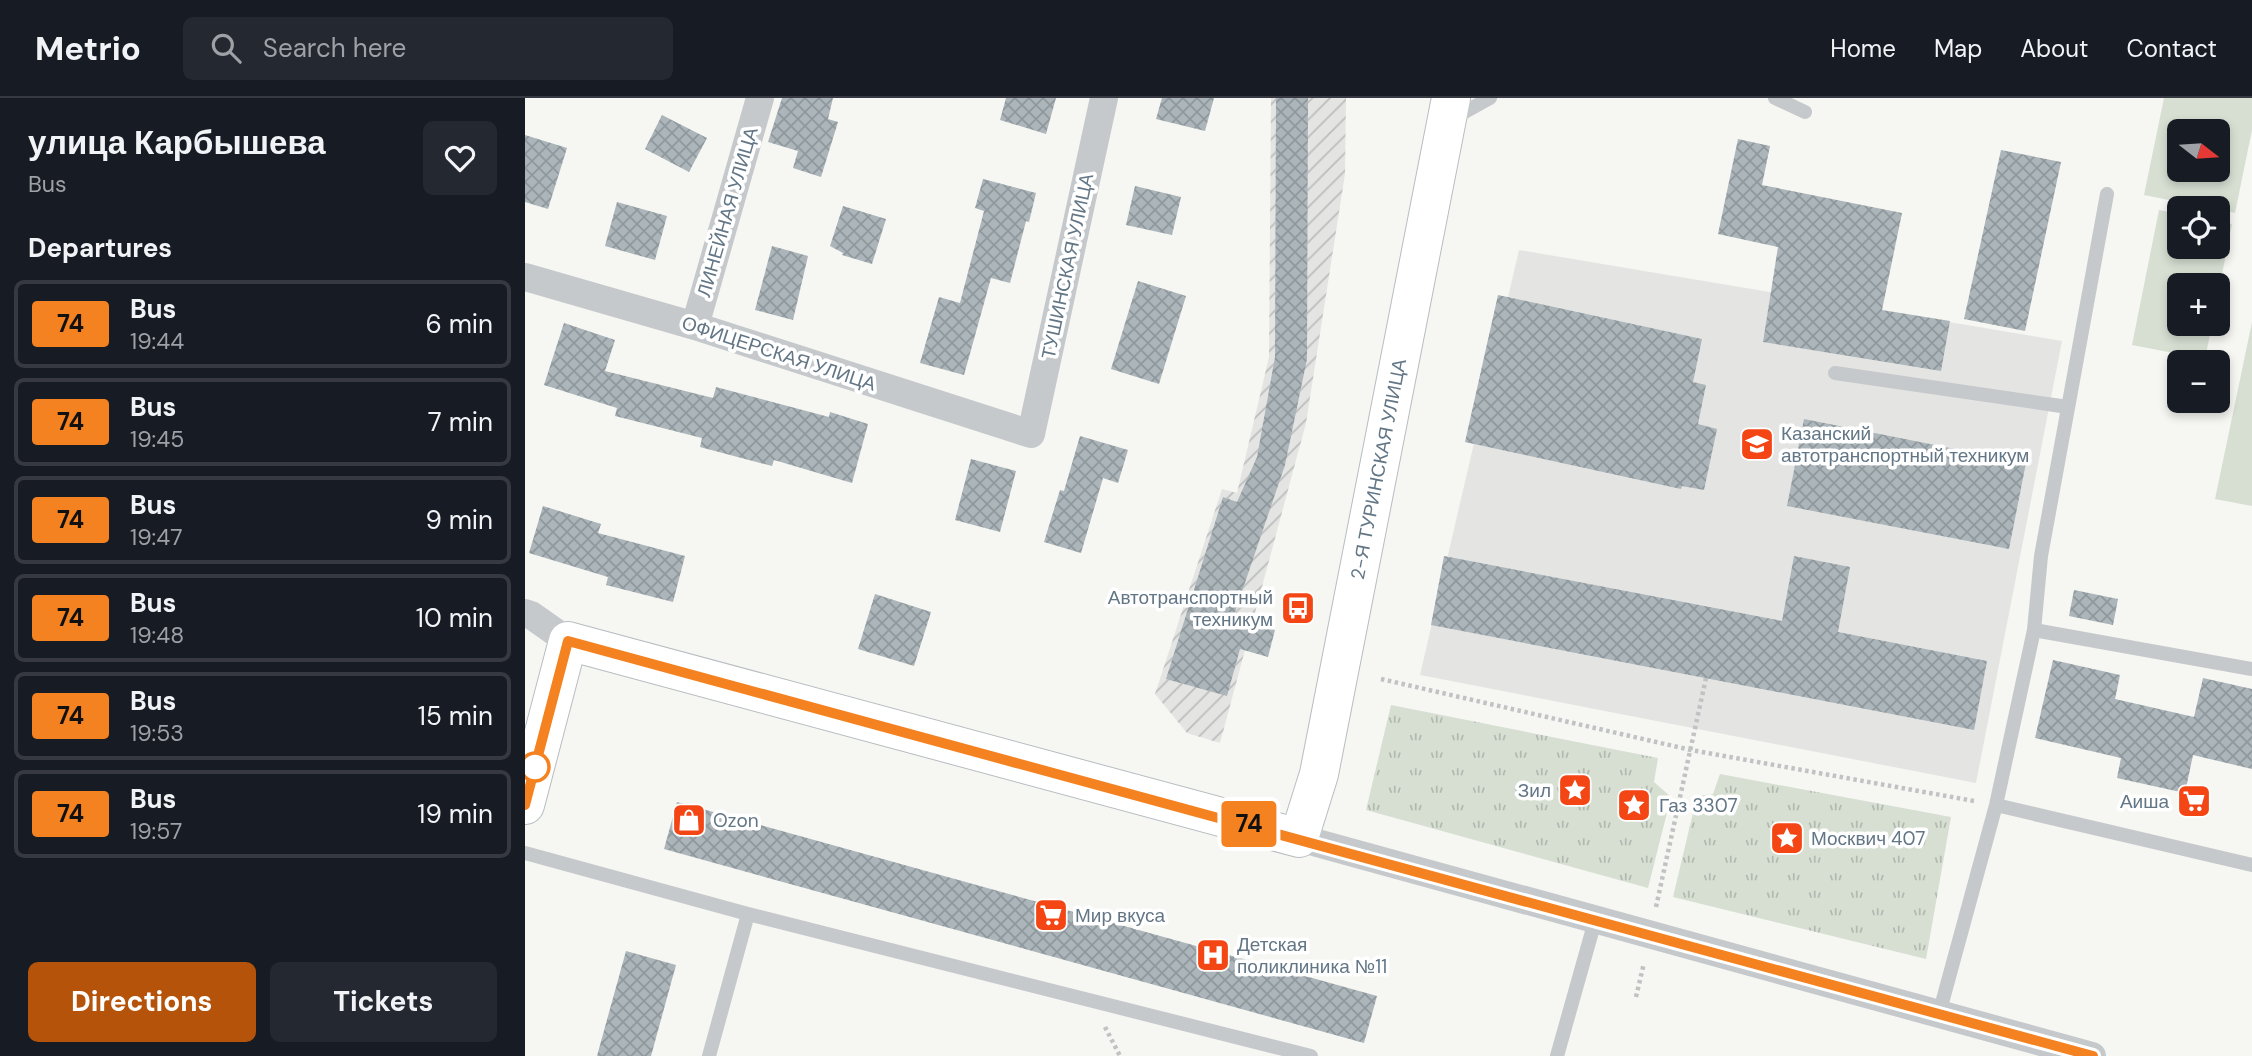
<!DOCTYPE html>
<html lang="en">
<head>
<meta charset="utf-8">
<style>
	body { margin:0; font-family:"DM Sans",sans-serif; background:#242831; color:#f1f3f6; height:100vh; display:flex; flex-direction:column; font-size:26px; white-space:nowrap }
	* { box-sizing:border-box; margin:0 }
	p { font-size:23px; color:#9ea1a6 }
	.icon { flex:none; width:38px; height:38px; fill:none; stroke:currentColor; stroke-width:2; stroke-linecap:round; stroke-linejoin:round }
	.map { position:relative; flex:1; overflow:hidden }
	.side { display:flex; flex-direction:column; background:#171b24; width:525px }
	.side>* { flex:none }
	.badge { padding:0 14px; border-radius:5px; font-size:24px; line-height:46px }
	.needle { width:46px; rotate:107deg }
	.buttons { position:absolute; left:1642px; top:21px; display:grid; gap:14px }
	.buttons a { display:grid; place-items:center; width:63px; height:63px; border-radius:10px; background:#171b24; box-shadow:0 4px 10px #0003; font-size:35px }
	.map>.badge { position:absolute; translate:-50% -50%; box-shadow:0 0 0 4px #fff }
	h2 { padding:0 28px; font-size:26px; line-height:63px }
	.round { display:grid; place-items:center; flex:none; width:74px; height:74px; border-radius:10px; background:#242831 }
	.summary { display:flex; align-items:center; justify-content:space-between; height:119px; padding:0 28px }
	h1 { font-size:33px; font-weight:700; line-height:52px }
	.primary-button { display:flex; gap:14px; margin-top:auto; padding:14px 28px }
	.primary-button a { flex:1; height:80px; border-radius:10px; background:#b45309; color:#fff; font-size:28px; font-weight:700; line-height:80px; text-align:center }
	.primary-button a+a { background:#242831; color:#f1f3f6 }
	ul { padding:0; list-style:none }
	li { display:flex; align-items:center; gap:21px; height:88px; margin:0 14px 10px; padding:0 14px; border:4px solid #363941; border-radius:10px }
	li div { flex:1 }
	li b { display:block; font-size:26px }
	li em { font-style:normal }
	li .badge { min-width:77px; font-weight:700; text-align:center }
	header { display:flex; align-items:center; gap:42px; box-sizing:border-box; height:98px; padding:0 35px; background:#171b24; border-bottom:2px solid #363941 }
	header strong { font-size:33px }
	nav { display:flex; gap:38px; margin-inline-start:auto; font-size:24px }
	.search { width:490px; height:63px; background:#242831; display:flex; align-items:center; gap:18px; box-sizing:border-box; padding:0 24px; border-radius:10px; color:#9ea1a6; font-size:26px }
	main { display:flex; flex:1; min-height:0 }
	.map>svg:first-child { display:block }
	.built { fill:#e4e5e3 }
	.industrial { fill:url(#industrial-furrows) }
	.grass { fill:url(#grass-tufts) }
	.garden { fill:#d7dfd3; fill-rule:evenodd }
	.building { fill:url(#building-cross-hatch) }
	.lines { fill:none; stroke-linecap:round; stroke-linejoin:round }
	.secondary-casing { stroke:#b7bdc1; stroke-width:40 }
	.path { stroke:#c0c2c4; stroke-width:4.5; stroke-dasharray:3.5 3.5; stroke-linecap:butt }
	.lane { stroke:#c5c9cc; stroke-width:14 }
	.street { stroke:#c5c9cc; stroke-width:28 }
	.secondary { stroke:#fff; stroke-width:38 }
	.line-casing { stroke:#fff; stroke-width:16 }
	.line { stroke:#f58220; stroke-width:10 }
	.stop-dot { fill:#fff; stroke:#f58220; stroke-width:3.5 }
	.labels { text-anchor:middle; stroke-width:7; stroke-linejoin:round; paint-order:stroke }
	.street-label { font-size:19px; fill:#627686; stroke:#fff }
	.poi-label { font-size:19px; fill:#627686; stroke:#fff; text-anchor:start }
</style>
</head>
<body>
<header>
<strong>Metrio</strong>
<div class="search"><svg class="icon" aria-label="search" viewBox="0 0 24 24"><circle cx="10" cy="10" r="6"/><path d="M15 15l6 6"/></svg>Search here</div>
<nav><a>Home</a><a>Map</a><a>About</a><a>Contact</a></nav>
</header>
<main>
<section class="side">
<div class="summary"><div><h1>улица Карбышева</h1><p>Bus</p></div><a class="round"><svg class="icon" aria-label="heart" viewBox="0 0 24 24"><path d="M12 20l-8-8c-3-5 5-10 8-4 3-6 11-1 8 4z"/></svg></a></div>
<h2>Departures</h2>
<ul>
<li><span class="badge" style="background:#f58220;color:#111">74</span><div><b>Bus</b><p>19:44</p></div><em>6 min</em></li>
<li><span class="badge" style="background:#f58220;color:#111">74</span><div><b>Bus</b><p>19:45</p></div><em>7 min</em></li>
<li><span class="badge" style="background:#f58220;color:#111">74</span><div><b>Bus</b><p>19:47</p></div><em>9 min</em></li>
<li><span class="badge" style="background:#f58220;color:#111">74</span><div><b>Bus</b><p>19:48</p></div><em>10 min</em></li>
<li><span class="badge" style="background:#f58220;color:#111">74</span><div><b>Bus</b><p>19:53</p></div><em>15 min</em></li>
<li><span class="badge" style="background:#f58220;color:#111">74</span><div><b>Bus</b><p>19:57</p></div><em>19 min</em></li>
</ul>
<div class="primary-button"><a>Directions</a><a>Tickets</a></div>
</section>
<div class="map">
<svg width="1727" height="958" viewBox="0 0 1727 958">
	<defs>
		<pattern id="industrial-furrows" width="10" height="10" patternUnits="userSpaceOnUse" patternTransform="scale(1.75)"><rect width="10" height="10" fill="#e4e5e3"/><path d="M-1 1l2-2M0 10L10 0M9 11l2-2" fill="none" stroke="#bcbebe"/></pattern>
		<pattern id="grass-tufts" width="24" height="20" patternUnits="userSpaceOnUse" patternTransform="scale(1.75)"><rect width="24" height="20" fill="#d7dfd3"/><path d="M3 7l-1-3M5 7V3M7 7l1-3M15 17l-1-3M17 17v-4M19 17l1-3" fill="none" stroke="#b2b9b1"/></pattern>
		<pattern id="building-cross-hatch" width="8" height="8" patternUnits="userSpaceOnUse" patternTransform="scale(1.75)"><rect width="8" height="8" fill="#acb5ba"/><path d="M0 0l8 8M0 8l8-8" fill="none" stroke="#8f989d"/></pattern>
	</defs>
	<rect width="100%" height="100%" fill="#f6f6f2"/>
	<!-- built -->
	<path class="built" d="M994,152l543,91 -86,442 -556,-108z"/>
	<!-- industrial -->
	<path class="industrial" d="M746,0h75l-1,76 -39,249 -86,320 -33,-10 -32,-39 67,-205 15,4 32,-136z"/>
	<!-- grass -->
	<path class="grass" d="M866,607l267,53 -4,24 17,15 -23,91 -282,-78z
		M1195,676l231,43 -25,142 -253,-62 24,-101 16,-2z"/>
	<!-- garden -->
	<path class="garden" d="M1639,0h88v32l-17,83 -91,-18zM1654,33h38v39h-38z
		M1634,112l20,4v33h38v-26l15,3 -15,75v-14h-38v39h33l-7,35 -73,-14z
		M1727,224v184l-37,-7z"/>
	<!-- building -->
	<path class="building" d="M257,0h51l-5,21 10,3 -17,55 -28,-9 5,-17 -30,-9z
		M481,0h50l-10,36 -46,-14z
		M637,0h52l-9,33 -49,-12z
		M751,0h32l-1,261 -22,106 -52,153 42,12 -7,27 -28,-8 -13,47 -61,-17 57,-182 14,5 20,-45 18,-100z
		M137,17l45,23 -18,34 -44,-23z
		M0,37l42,13 -19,61 -23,-7z
		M1213,41l32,7 -8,39 140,28 -20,97 68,11 -9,50 -178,-29 15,-95 -60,-13z
		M1476,52l60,12 -36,169 -61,-12z
		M458,81l53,14 -7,29 -3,-1 -16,62 -19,-5 -27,97 -44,-12 19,-66 21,6 24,-92 -9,-3z
		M610,88l46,11 -9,38 -46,-10z
		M92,104l50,14 -12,44 -50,-14z
		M318,108l43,13 -14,45 -30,-9 1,-2 -13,-7z
		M247,148l36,10 -15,64 -38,-10z
		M613,183l48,15 -27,88 -48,-15z
		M973,197l204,44 -9,43 13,3 -8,39 19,5 -13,61 -22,-4 -1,3 -216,-47z
		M39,225l51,17 -10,31 108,27 3,-11 113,30 1,-5 38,12 -16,59 -78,-23 -2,6 -72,-19 2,-9 -87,-22 2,-8 -73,-23z
		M1279,321l222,44 -17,86 -222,-43z
		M555,338l48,14 -10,33 -15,-5 -22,75 -37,-11 16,-52 4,1z
		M446,361l45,12 -16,61 -45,-12z
		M18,408l58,18 -3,9 87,23 -12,46 -67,-17 2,-8 -79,-24z
		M919,458l338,65 12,-65 56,11 -12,65 149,29 -13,69 -543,-105z
		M1549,492l44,9 -5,26 -44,-9z
		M350,496l56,18 -17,54 -56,-17z
		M1528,562l67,15 -5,24 79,18 9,-39 49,11v80l-59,-14 -8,38 -68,-15 4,-20 -86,-20z
		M152,704l700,194 -13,47 -700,-194z
		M101,853l50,14 -25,91h-54z"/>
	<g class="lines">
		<!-- secondary casing -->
		<g class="secondary-casing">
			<path id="secondary" d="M0,707l43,-164 731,197 20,-64 132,-676"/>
		</g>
		<!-- path -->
		<path class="path" d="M856,581l310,71 283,51
			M1131,809l50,-229
			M1111,899l8,-34
			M580,929l15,29"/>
		<!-- lane -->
		<path class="lane" d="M1250,0l30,14
			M929,20l36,-20
			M1310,275l233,34
			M1509,532l218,39
			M1471,707l256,60
			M0,755l223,61 563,142
			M1414,916l57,-209 38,-175 7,-74 66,-362
			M184,958l39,-142
			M1032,958l38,-135"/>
		<!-- street -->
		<path class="street" d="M0,179l170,49 336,108 73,-336
			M170,228l65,-228
			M0,515l6,2 37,26
			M774,740l793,218"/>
		<!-- secondary -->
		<use href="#secondary" class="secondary"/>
	</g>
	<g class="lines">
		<!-- line casing -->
		<g class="line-casing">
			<path id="line" d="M0,707l43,-164c509,137 1017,276 1525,415"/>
		</g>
		<!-- line -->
		<use href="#line" class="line"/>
	</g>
	<!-- icons -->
	<defs>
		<g id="university-square" transform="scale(1.75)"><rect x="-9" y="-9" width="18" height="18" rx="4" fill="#f44514" stroke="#fff"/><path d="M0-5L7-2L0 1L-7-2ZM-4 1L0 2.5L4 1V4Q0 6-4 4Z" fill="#fff"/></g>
		<g id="bus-square" transform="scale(1.75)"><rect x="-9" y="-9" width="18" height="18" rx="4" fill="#f44514" stroke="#fff"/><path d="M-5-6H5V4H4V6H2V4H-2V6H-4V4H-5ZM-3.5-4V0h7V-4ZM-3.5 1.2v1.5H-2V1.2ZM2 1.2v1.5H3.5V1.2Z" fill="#fff"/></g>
		<g id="sight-square" transform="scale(1.75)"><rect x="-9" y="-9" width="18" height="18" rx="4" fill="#f44514" stroke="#fff"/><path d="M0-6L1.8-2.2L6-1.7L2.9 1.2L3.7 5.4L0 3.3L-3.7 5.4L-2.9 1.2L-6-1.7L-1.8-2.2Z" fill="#fff"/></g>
		<g id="supermarket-square" transform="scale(1.75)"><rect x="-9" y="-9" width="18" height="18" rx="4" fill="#f44514" stroke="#fff"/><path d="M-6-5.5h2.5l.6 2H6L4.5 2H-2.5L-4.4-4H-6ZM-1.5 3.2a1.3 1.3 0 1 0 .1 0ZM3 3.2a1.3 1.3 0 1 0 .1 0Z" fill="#fff"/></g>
		<g id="shop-square" transform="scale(1.75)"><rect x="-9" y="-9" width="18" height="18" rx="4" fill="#f44514" stroke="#fff"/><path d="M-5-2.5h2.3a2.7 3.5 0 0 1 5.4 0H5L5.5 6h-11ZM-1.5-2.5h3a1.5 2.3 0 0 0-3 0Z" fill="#fff"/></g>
		<g id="hospital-square" transform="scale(1.75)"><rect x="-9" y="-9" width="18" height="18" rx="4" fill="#f44514" stroke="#fff"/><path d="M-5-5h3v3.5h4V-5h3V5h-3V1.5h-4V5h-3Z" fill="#fff"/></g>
	</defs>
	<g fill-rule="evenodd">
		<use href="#university-square" x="1232" y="346"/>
		<use href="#bus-square" x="773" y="510"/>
		<use href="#sight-square" x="1050" y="692"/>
		<use href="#supermarket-square" x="1669" y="703"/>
		<use href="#sight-square" x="1109" y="707"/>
		<use href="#shop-square" x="164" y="722"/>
		<use href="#sight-square" x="1262" y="740"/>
		<use href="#supermarket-square" x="526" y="817"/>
		<use href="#hospital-square" x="688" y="857"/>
	</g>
	<!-- markers -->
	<circle class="stop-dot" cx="10" cy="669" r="14"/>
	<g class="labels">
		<!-- street labels -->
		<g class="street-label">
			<text transform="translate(202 114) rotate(-74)" y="7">ЛИНЕЙНАЯ УЛИЦА</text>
			<text transform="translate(542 168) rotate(-78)" y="7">ТУШИНСКАЯ УЛИЦА</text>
			<text transform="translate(254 255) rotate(18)" y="7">ОФИЦЕРСКАЯ УЛИЦА</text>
			<text transform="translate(853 371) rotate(-79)" y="7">2-Я ТУРИНСКАЯ УЛИЦА</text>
		</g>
		<!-- poi labels -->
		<g class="poi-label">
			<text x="1256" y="342">Казанский<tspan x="1256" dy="22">автотранспортный техникум</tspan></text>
			<text x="748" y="506" text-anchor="end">Автотранспортный<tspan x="748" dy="22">техникум</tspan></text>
			<text x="1026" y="699" text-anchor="end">Зил</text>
			<text x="1644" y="710" text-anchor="end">Аиша</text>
			<text x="1134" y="714">Газ 3307</text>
			<text x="188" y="729">Ozon</text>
			<text x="1286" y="747">Москвич 407</text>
			<text x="550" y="824">Мир вкуса</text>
			<text x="712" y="853">Детская<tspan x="712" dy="22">поликлиника №11</tspan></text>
		</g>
	</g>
</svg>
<div class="buttons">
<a><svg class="needle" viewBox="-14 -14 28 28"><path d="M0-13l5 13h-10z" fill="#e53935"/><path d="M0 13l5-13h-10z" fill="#9ea1a6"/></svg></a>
<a><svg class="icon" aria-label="locate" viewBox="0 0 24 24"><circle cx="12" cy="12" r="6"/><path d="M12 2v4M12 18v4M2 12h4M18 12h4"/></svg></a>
<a>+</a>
<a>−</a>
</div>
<b class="badge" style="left:724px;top:726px;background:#f58220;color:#111">74</b>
</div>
</main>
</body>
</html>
